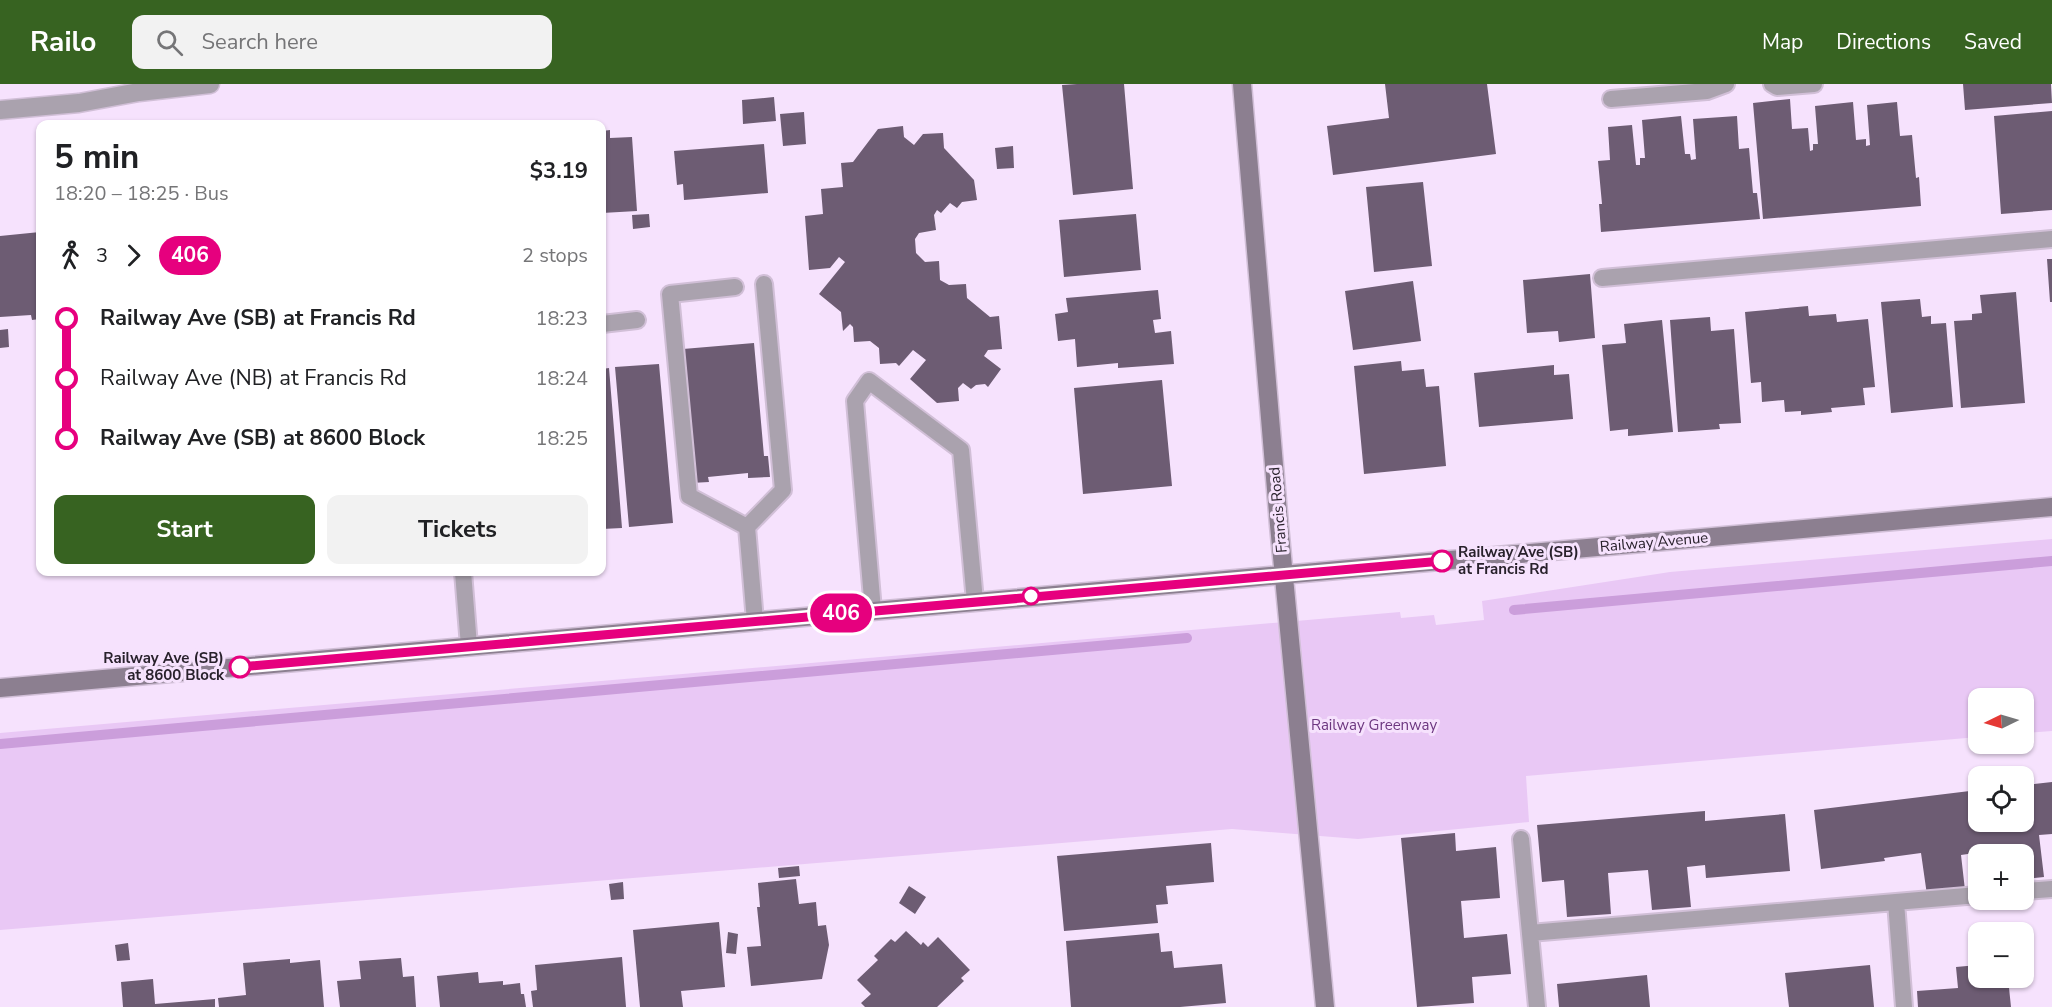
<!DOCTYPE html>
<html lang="en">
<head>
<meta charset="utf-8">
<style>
	body { margin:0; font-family:"Nunito Sans",sans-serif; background:#f2f2f2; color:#202124; height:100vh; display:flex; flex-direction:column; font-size:22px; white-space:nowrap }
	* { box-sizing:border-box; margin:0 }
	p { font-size:20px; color:#757577 }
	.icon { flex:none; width:33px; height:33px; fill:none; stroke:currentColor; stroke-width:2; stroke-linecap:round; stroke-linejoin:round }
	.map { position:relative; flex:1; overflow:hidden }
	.sheet { position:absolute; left:36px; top:36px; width:570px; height:456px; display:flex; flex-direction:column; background:#fff; border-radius:12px; box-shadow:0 2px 4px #0004 }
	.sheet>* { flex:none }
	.badge { padding:0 12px; border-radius:20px; font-size:21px; line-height:39px }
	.needle { width:39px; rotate:265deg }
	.tools { position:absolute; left:1968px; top:604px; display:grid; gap:12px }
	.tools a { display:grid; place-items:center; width:66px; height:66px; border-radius:12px; background:#fff; box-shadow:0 2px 4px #0004; font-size:30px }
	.map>.badge { position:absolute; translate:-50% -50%; box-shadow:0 0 0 3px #fff }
	.legs { display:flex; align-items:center; gap:9px; height:66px; padding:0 18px; font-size:20px }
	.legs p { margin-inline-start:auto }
	.headline { display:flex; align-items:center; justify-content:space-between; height:102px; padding:0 18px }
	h1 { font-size:33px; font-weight:700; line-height:45px }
	.primary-button { display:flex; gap:12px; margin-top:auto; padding:12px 18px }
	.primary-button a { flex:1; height:69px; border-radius:12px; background:#376321; color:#fff; font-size:24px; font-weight:700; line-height:69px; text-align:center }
	.primary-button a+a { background:#f2f2f2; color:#202124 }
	ul { padding:0 18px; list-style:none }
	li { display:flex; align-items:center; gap:21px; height:60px; font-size:22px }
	li i { display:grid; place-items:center; width:9px; height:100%; margin:0 8px; background:currentColor }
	li i::after { content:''; width:15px; height:15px; margin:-8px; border:4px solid; border-radius:50%; background:#fff }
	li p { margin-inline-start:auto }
	li:first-child i { background:linear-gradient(#0000 50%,currentColor 0) }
	li:last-child i { background:linear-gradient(currentColor 50%,#0000 0) }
	header { display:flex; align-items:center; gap:36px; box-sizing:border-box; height:84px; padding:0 30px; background:#376321; color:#fff }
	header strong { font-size:28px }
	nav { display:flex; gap:33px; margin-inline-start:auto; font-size:21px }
	.search { width:420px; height:54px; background:#f2f2f2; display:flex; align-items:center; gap:15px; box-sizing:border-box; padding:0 21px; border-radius:12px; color:#757577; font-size:22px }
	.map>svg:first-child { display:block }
	.green { fill:#e9c8f5 }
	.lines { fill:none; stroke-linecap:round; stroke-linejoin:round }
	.stream { stroke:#cb9edb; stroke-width:10 }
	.building { fill:#6d5c73 }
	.lane-casing { stroke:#d1bfd7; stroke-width:20 }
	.street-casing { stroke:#d1bfd7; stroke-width:21 }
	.secondary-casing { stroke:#d1bfd7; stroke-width:21 }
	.lane { stroke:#aaa2ae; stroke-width:16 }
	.street { stroke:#aaa2ae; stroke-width:18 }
	.secondary { stroke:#8c7f90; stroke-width:18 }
	.line-1-casing { stroke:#fff; stroke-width:14 }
	.line-1 { stroke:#e6007e; stroke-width:9 }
	.stop-1-dot { fill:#fff; stroke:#e6007e; stroke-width:3 }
	.labels { text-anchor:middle; stroke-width:6; stroke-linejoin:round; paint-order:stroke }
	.street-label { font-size:15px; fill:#28212b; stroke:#f6e2fd }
	.stop-label { font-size:15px; font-weight:bold; fill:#28212b; stroke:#f6e2fd; text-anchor:start }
	.park-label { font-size:15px; fill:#6d3780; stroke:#f6e2fd }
</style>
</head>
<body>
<header>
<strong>Railo</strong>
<div class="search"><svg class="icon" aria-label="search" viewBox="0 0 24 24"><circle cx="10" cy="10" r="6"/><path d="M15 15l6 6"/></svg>Search here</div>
<nav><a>Map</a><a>Directions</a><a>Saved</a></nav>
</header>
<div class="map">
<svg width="2052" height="923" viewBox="0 0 2052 923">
	<rect width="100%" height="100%" fill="#f6e2fd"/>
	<!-- green -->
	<path class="green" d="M2052,455v192l-28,2v-34h-46v38l-452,39 3,46 -171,17 -126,-10 -1232,101v-197l1400,-121 1,6 33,-3 2,10 48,-5 -2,-19 188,-29z"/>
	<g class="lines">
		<!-- stream -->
		<path class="stream" d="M1514,526l538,-49
			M0,660l1187,-106"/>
	</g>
	<!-- building -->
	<path class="building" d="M1077,0h47l9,105 -60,6 -11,-110z
		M1385,0h102l9,70 -163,21 -6,-49 62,-8z
		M1963,0h88l1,19 -87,7z
		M774,13l2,24 -33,3 -1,-24z
		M1790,15l2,30 16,-1 2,23 3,-1v-6h5l-3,-38 38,-4 3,38 10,-1v7l4,-1 -3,-40 30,-3 3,34 12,-1 4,43 3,-1 2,29 -158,13 -10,-116z
		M2052,27v99l-51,4 -7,-98z
		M804,28l2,32 -23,2 -3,-32z
		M1681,32l4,38h5l1,6 5,-1 -3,-40 44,-3 2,33 10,-1 4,45h4l3,26 -159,13 -2,-28h3l-4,-43 12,-1 -2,-33 24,-2 4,40h4v-7h5l-3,-38z
		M903,42l1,11 10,8 9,-11 20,-1 1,15 30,32 3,20 -15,2 -5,6 -7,-5 -9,10 -4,-3 -3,5 2,15 -17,3 -4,6 1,14 9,9 14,-1 1,19 9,5 17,-1 1,14 23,19 9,-1 3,33 -14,1 -4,6 17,13 -13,18 -3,-3 -9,1 -5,4 -8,-6 -5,5 1,13 -22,2 -27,-24 16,-19 -13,-10 -14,16 -3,-3 -16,1 -1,-16 -9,-7 -16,1 -1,-15 -3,-3 -7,7 -2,-19 -22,-18 26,-32 -6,-5 -9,11 -21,2 -4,-54 18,-2 -2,-25 22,-2 -2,-24 12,-1 25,-33z
		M610,46v8l22,-1 5,74 -35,2v-82z
		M764,60l4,49 -84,7 -1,-16 -6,1 -3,-34z
		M1013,62l1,22 -17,1 -2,-21z
		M1423,98l9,84 -58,6 -8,-85z
		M649,130l1,13 -17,2 -1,-14z
		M1136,130l5,56 -77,7 -5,-57z
		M40,148v87l-8,1 -1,-5 -31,2v-81z
		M2047,175h5v43h-2z
		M1590,190l5,64 -36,4 -1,-11 -31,2 -4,-53z
		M1413,197l8,60 -68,9 -8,-59z
		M1158,206l3,29 -8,1 2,13 16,-2 3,33 -56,4v-5l-41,4 -2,-28 -17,2 -3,-27 13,-2 -2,-14z
		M2016,208l9,111 -64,5 -7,-87 18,-1v-6l10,-1 -2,-18z
		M1920,215l2,18 9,-1v8l15,-1 7,84 -62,6 -10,-111z
		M1808,222l1,10 27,-2 1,8 31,-3 7,68 -12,1 2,17 -34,3 1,4 -31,3v-4l-16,1 -1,-12 -22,2 -1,-20 -10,1 -6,-71z
		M1710,233l1,14 23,-2 7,94 -22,1 1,5 -42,3 -8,-112z
		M1662,236l11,112 -45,4v-7l-18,2 -8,-86 24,-2 -2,-19z
		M8,245l1,18 -9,1v-18z
		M754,259l10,113h4l2,21 -22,1v-5l-40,4 1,5 -18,1 -8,-134z
		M1401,277l1,10 22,-2 2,18 13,-1 7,80 -82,8 -10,-108z
		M659,280l14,159 -44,4 -14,-160z
		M1554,281v10l15,-1 4,45 -94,8 -5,-54z
		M609,284l13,160 -20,1v-160z
		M1162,296l10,106 -89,8 -9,-106z
		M2052,698v52l-13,1 5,42 -20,2v-24h-21l-1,-6 -41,6 4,35 -38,5 -6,-42 -37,5 1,3 -64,8 -7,-59 164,-20v32h46v-37z
		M1705,727v10l80,-7 5,57 -84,7 -1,-13 -18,2 4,40 -39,3 -4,-40 -40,3 3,41 -44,3 -3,-37 -22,2 -5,-57z
		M1455,749l1,18 40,-4 4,51 -39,3 3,37 43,-4 4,40 -39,3 2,26 -57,4 -16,-169z
		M1211,759l3,39 -48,4 2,18 -12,1 2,18 -94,8 -7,-75z
		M799,782l1,10 -21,2 -1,-10z
		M796,795l3,25 17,-2 2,24 8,-1 3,20 -7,34 -71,7 -4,-39 14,-1 -4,-39h3l-2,-24z
		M623,798l1,17 -13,1 -2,-16z
		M909,802l17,11 -11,17 -16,-11z
		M719,838l6,65 -44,4 2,16h-43l-7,-77z
		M906,847l15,14 2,-3 5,5 10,-10 32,33 -9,8 3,3 -27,26h-72l-4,-4 10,-9 -14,-14 21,-20 -4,-4 17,-17 4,3z
		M728,848l10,2 -2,20 -10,-1z
		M1159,849l2,19 11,-1 2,17 48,-4 4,39 -46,4h-109l-5,-66z
		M128,859l2,17 -13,1 -2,-16z
		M622,873l4,50h-93l-2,-16 6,-1 -2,-25z
		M401,874l2,19 11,-1 2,31h-76l-3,-26 24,-2 -2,-18z
		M290,875v4l30,-3 4,47h-105l-1,-9 28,-3 -3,-32z
		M1870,881l4,42h-85l-4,-34z
		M1978,881v13h30l3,29h-93l-1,-16 41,-3 -2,-21z
		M478,888l1,11 24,-2v4l17,-2 1,11h3l2,13h-86l-3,-31z
		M1647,891l3,32h-91l-2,-23z
		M153,895l2,25 60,-5v8h-92l-2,-25z"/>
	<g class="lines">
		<!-- lane casing -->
		<g class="lane-casing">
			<path id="lane" d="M1772,0l5,3 37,-3
				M1611,15l96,-8 19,-7
				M1602,194l450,-39
				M735,203l-65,7 19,202 58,31 8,94
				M602,240l35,-4
				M747,443l36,-37 -19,-206
				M463,488l6,74
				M873,526l-18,-209 14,-20 92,69 14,151
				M1521,755l16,168
				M2024,807l28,-2
				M1896,818l8,105
				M1530,849l448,-38"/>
		</g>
		<!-- street casing -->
		<g class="street-casing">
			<path id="street" d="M0,26l79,-7 60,-11 71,-8"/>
		</g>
		<!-- secondary casing -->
		<g class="secondary-casing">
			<path id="secondary" d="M1242,0l37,441 46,482
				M0,604l2052,-181"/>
		</g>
		<!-- lane -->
		<use href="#lane" class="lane"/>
		<!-- street -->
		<use href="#street" class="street"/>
		<!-- secondary -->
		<use href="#secondary" class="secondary"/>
	</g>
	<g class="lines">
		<!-- line-1 casing -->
		<g class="line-1-casing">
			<path id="line-1" d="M240,583l1202,-106"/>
		</g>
		<!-- line-1 -->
		<use href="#line-1" class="line-1"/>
	</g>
	<!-- markers -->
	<g class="stop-1-dot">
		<circle cx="1442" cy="477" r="10"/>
		<circle cx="1031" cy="512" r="8"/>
		<circle cx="240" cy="583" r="10"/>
	</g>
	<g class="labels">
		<!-- street labels -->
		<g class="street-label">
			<text transform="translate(1278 426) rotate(-95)" y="5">Francis Road</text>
			<text transform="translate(1654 458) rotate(-5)" y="5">Railway Avenue</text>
		</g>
		<!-- stop labels -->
		<g class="stop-label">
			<text x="1458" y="473">Railway Ave (SB)<tspan x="1458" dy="17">at Francis Rd</tspan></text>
			<text x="224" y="579" text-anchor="end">Railway Ave (SB)<tspan x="224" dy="17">at 8600 Block</tspan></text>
		</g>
		<!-- park labels -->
		<g class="park-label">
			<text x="1374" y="646">Railway Greenway</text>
		</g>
	</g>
</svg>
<div class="tools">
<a><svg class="needle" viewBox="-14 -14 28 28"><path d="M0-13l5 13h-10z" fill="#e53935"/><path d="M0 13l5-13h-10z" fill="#757577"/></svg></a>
<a><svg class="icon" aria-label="locate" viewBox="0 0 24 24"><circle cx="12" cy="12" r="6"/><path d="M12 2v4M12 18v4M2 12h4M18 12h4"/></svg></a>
<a>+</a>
<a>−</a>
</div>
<b class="badge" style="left:841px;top:529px;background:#e6007e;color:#fff">406</b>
<section class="sheet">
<div class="headline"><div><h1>5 min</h1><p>18:20 – 18:25 · Bus</p></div><b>$3.19</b></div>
<div class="legs"><svg class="icon" aria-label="walk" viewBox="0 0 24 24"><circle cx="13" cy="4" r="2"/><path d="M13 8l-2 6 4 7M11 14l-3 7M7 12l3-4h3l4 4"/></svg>3<svg class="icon" aria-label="forward" viewBox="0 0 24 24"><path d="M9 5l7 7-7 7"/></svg><b class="badge" style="background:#e6007e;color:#fff">406</b><p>2 stops</p></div>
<ul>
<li><i style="color:#e6007e"></i><b>Railway Ave (SB) at Francis Rd</b><p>18:23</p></li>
<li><i style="color:#e6007e"></i><span>Railway Ave (NB) at Francis Rd</span><p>18:24</p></li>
<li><i style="color:#e6007e"></i><b>Railway Ave (SB) at 8600 Block</b><p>18:25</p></li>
</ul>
<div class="primary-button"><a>Start</a><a>Tickets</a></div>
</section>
</div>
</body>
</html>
